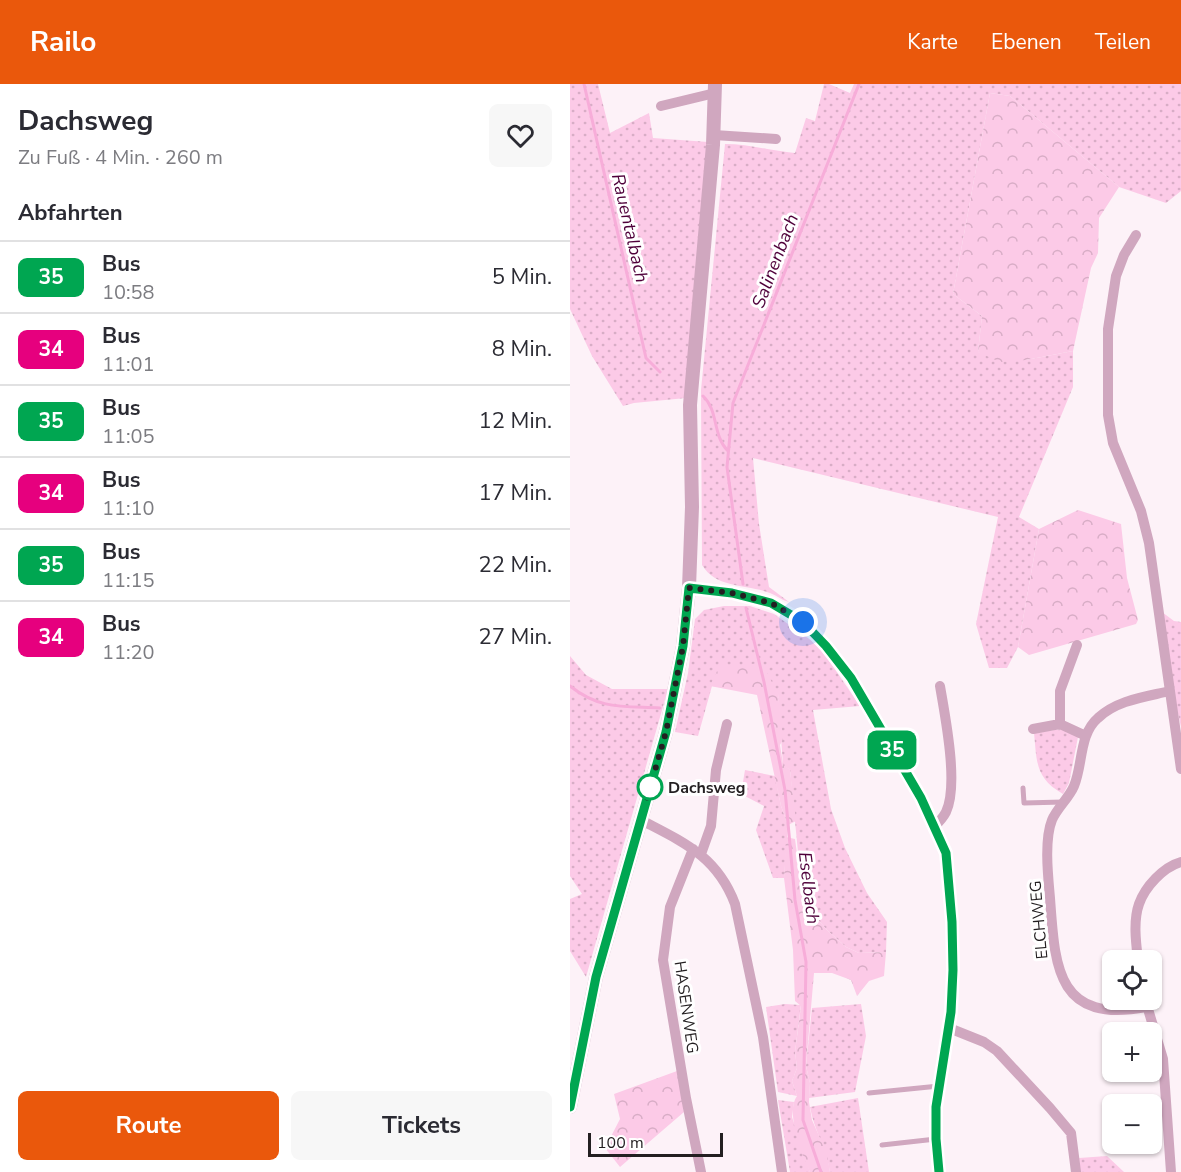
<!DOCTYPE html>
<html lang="de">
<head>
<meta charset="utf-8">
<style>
	body { margin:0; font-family:"Nunito Sans",sans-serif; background:#f7f7f7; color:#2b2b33; height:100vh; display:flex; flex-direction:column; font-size:22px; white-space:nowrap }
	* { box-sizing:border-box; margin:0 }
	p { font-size:20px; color:#7c7c81 }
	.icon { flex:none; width:33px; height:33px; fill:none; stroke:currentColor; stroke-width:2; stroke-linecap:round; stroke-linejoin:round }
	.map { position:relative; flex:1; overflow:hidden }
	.side { display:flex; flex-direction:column; background:#fff; width:570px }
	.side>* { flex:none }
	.badge { padding:0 12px; border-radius:9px; font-size:21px; line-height:39px }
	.fabs { position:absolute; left:532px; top:866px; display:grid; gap:12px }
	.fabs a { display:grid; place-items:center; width:60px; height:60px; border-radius:9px; background:#fff; box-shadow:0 2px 4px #0004; font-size:30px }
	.scale { position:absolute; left:18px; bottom:15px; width:135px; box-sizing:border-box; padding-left:6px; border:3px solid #231f21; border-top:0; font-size:16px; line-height:21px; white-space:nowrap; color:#231f21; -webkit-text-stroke:4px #fff; paint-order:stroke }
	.you { position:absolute; width:30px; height:30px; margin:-15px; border:4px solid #fff; border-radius:50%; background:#1a73e8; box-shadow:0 0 0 9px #1a73e833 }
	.map>.badge { position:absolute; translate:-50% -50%; box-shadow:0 0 0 3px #fff }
	h2 { padding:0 18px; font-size:22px; line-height:54px }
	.round { display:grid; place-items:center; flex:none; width:63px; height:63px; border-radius:9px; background:#f7f7f7 }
	.headline { display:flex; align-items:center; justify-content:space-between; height:102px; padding:0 18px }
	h1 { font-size:28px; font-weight:700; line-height:45px }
	.primary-button { display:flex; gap:12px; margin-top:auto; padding:12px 18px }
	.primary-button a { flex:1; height:69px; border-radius:9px; background:#ea580c; color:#fff; font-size:24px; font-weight:700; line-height:69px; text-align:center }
	.primary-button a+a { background:#f7f7f7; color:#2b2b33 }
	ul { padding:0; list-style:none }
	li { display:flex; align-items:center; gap:18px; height:72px; padding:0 18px; border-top:2px solid #e1e1e2 }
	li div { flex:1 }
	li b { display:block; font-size:22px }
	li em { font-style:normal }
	li .badge { min-width:66px; font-weight:700; text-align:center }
	header { display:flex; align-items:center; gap:36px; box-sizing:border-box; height:84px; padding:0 30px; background:#ea580c; color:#fff }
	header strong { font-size:28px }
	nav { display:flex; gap:33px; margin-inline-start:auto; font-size:21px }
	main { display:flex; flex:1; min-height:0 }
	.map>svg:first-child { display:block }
	.grass { fill:url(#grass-dots) }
	.forest { fill:url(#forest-crowns) }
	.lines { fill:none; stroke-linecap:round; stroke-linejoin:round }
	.stream { stroke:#f7add9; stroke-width:3 }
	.service { stroke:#d0a7bf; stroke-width:5 }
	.minor { stroke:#d0a7bf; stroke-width:10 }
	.tertiary { stroke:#d0a7bf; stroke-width:14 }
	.line-casing { stroke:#fff; stroke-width:14 }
	.line { stroke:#00a651; stroke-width:9 }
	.walk { stroke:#231f21; stroke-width:6; stroke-dasharray:0 10.8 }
	.stop-dot { fill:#fff; stroke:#00a651; stroke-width:3 }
	.labels { text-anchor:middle; stroke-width:6; stroke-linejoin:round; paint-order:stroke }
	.stop-label { font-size:16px; font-weight:bold; fill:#231f21; stroke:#fff; text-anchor:start }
	.street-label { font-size:16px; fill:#231f21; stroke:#fff }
	.water-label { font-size:18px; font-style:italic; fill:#4f003a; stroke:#fff }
</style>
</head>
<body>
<header>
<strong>Railo</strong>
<nav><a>Karte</a><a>Ebenen</a><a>Teilen</a></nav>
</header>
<main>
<section class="side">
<div class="headline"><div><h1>Dachsweg</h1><p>Zu Fuß · 4 Min. · 260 m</p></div><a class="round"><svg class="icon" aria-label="heart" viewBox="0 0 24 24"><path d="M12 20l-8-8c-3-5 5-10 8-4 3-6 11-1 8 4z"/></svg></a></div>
<h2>Abfahrten</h2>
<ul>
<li><span class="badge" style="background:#00a651;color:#fff">35</span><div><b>Bus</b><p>10:58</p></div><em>5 Min.</em></li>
<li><span class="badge" style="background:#e6007e;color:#fff">34</span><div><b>Bus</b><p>11:01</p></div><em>8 Min.</em></li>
<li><span class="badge" style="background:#00a651;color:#fff">35</span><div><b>Bus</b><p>11:05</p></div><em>12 Min.</em></li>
<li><span class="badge" style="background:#e6007e;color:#fff">34</span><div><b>Bus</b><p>11:10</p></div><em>17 Min.</em></li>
<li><span class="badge" style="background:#00a651;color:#fff">35</span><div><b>Bus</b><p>11:15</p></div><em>22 Min.</em></li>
<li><span class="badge" style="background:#e6007e;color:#fff">34</span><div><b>Bus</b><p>11:20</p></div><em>27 Min.</em></li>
</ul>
<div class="primary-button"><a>Route</a><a>Tickets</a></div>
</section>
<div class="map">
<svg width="611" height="1088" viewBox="0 0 611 1088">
	<defs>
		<pattern id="grass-dots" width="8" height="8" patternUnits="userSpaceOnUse" patternTransform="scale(1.5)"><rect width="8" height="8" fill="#fccae7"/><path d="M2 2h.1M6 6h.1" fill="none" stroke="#d8adc6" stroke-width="1.8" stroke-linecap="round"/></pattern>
		<pattern id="forest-crowns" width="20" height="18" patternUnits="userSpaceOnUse" patternTransform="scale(1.5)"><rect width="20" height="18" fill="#fccae7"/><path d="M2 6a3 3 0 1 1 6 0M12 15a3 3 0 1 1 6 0" fill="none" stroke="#d8adc6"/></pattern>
	</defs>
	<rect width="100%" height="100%" fill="#fdf2f8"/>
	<!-- grass -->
	<path class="grass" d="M0,0h28l12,49 39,-20 4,25 55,4 -22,256 -52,5 -11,3 -31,-50 -22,-47z
		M254,0h5l21,9 4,-9h327v107l-15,12 -47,-16 -109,-91 -20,-3 -37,201 29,22 -4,36 48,8 47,-9v36l-54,130 20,12 -21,118 -11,21h-18l-13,-44 22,-107 -245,-59 6,66 10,63 20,15c-8,-2 -14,-8 -22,-10 -23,-8 -51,-4 -65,-27l-1,-175 24,-246c23,0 47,7 70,9l11,-35 9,3z
		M154,522h26l24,8 45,32 41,60 -47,4 18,99 14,39 22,45 20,29 -1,30 -27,1 -13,-6 -18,-16 -17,-19 -10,-29 -11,-113 -7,-5 -5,-71 -66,-8 -14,50 -23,-4 13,-59 7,-54 9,-9z
		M592,528l12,9 7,1v105l-8,-36z
		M0,572l16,19 26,14h56l-82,288 -16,-26v-52l12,-5 -12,-18z
		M491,645l17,8 -9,46 -6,11c-28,-16 -26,-32 -29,-61z
		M175,686l30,6 6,30 7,19 -4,53h-11l-17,-48 8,-24 -23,-12z
		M215,920l16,1 -6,47 2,16 -5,13 5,15 -19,-4 -12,-85z
		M291,920l5,32 -11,56 -46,6 1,-15 -4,-17 6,-58z
		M288,1014l11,74h-39c-4,-24 -16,-42 -20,-65z
		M208,1016l16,2 -2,15 18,55h-20z
		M537,1072l17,16h-44l-1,-14z"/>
	<!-- forest -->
	<path class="forest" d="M420,9l20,3 109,91 -20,31 -1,35 -7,15 -18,83 -47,9 -26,2 -22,-10 4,-36 -29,-22z
		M508,426l43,14 6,54 11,42 -2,4 -107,31 -11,-8 21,-118z
		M192,579l16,31 5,45 -3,6 3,19 7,6 6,51 -8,4 -7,-19 -24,-111 -47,-9 9,-19z
		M216,753l9,2 6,44 10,29 17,19 18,16 13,6 27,-1 -2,24 -15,5 -12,15 -6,-16 -19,-7h-18l-8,93 4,17 -1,19 3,18 15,34 3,18h-20c-8,-18 -25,-60 -13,-76l-5,-15 5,-13 -2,-16 6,-46 -6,-5 -2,-51 -9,-72z
		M107,987l7,41 -64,55 -15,-19 15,-29 -6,-25z"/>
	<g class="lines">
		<!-- stream -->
		<path class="stream" d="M14,0l62,274 14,14
			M133,312c16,15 9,39 25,55
			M173,500l-16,-117 6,-64 126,-319
			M176,524l18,74 21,108 10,110 11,62 -3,158 18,52
			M0,602c30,24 54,20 90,22"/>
		<!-- service -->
		<path class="service" d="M453,704l1,15 39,-1
			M299,1009l70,-7
			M312,1061l54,-6"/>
		<!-- minor -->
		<path class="minor" d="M91,22l54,-13
			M144,51l62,4
			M566,151l-12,20 -8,21 -8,53v86l5,28 28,68 8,32 32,226
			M119,504l43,5 39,10 32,19 23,24 25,32 70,120 25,55 6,69 1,48 -2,42 -15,95v32l3,33
			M490,640v-33l17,-46
			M463,645l27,-5 26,12
			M71,736c42,22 76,36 94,84l28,133 19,135
			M364,743c4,-4 9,-9 12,-15 13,-27 -1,-96 -6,-126
			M123,765l-23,58 -7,53 23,138 15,74
			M131,770l10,-28 5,-56 11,-46
			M568,876c-2,-17 -5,-39 1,-56 6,-17 24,-37 42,-42
			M575,915l18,60 8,113
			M576,923c-90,17 -91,-41 -96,-109 -2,-22 -6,-58 2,-78 5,-12 17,-22 22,-34 9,-21 5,-52 24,-68 19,-18 47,-21 72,-27
			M379,944l35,14 13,9 53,57 21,25 5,39"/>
		<!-- tertiary -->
		<path class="tertiary" d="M0,1023l26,-130 70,-245 17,-86 6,-58 3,-81 -2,-102 23,-260 2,-61"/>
	</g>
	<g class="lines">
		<!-- line casing -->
		<g class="line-casing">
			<path id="line" d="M0,1023l26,-130 70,-245 17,-86 6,-58 43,5 39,10 32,19 23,24 25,32 70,120 25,55 6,69 1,48 -2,42 -15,95v32l3,33"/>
		</g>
		<!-- line -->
		<use href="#line" class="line"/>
		<!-- walk -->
		<path class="walk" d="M80,703l-3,11 19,-66 17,-86 6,-58 43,5 39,10 32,19"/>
	</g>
	<!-- markers -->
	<circle class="stop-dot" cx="80" cy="703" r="12"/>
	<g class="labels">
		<!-- stop labels -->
		<g class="stop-label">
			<text x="98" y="709">Dachsweg</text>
		</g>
		<!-- street labels -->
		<g class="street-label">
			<text transform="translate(468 836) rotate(-95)" y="6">ELCHWEG</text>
			<text transform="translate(117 923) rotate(82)" y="6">HASENWEG</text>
		</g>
		<!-- water labels -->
		<g class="water-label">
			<text transform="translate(60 144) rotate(77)" y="6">Rauentalbach</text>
			<text transform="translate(205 177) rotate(-69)" y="6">Salinenbach</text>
			<text transform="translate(239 804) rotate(83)" y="6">Eselbach</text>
		</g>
	</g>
</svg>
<div class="fabs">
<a><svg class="icon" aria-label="locate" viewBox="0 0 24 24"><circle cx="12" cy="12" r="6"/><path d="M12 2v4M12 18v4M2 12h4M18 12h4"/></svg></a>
<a>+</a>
<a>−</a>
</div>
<div class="scale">100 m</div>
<div class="you" style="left:233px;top:538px"></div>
<b class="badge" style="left:322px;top:666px;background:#00a651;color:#fff">35</b>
</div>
</main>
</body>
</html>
